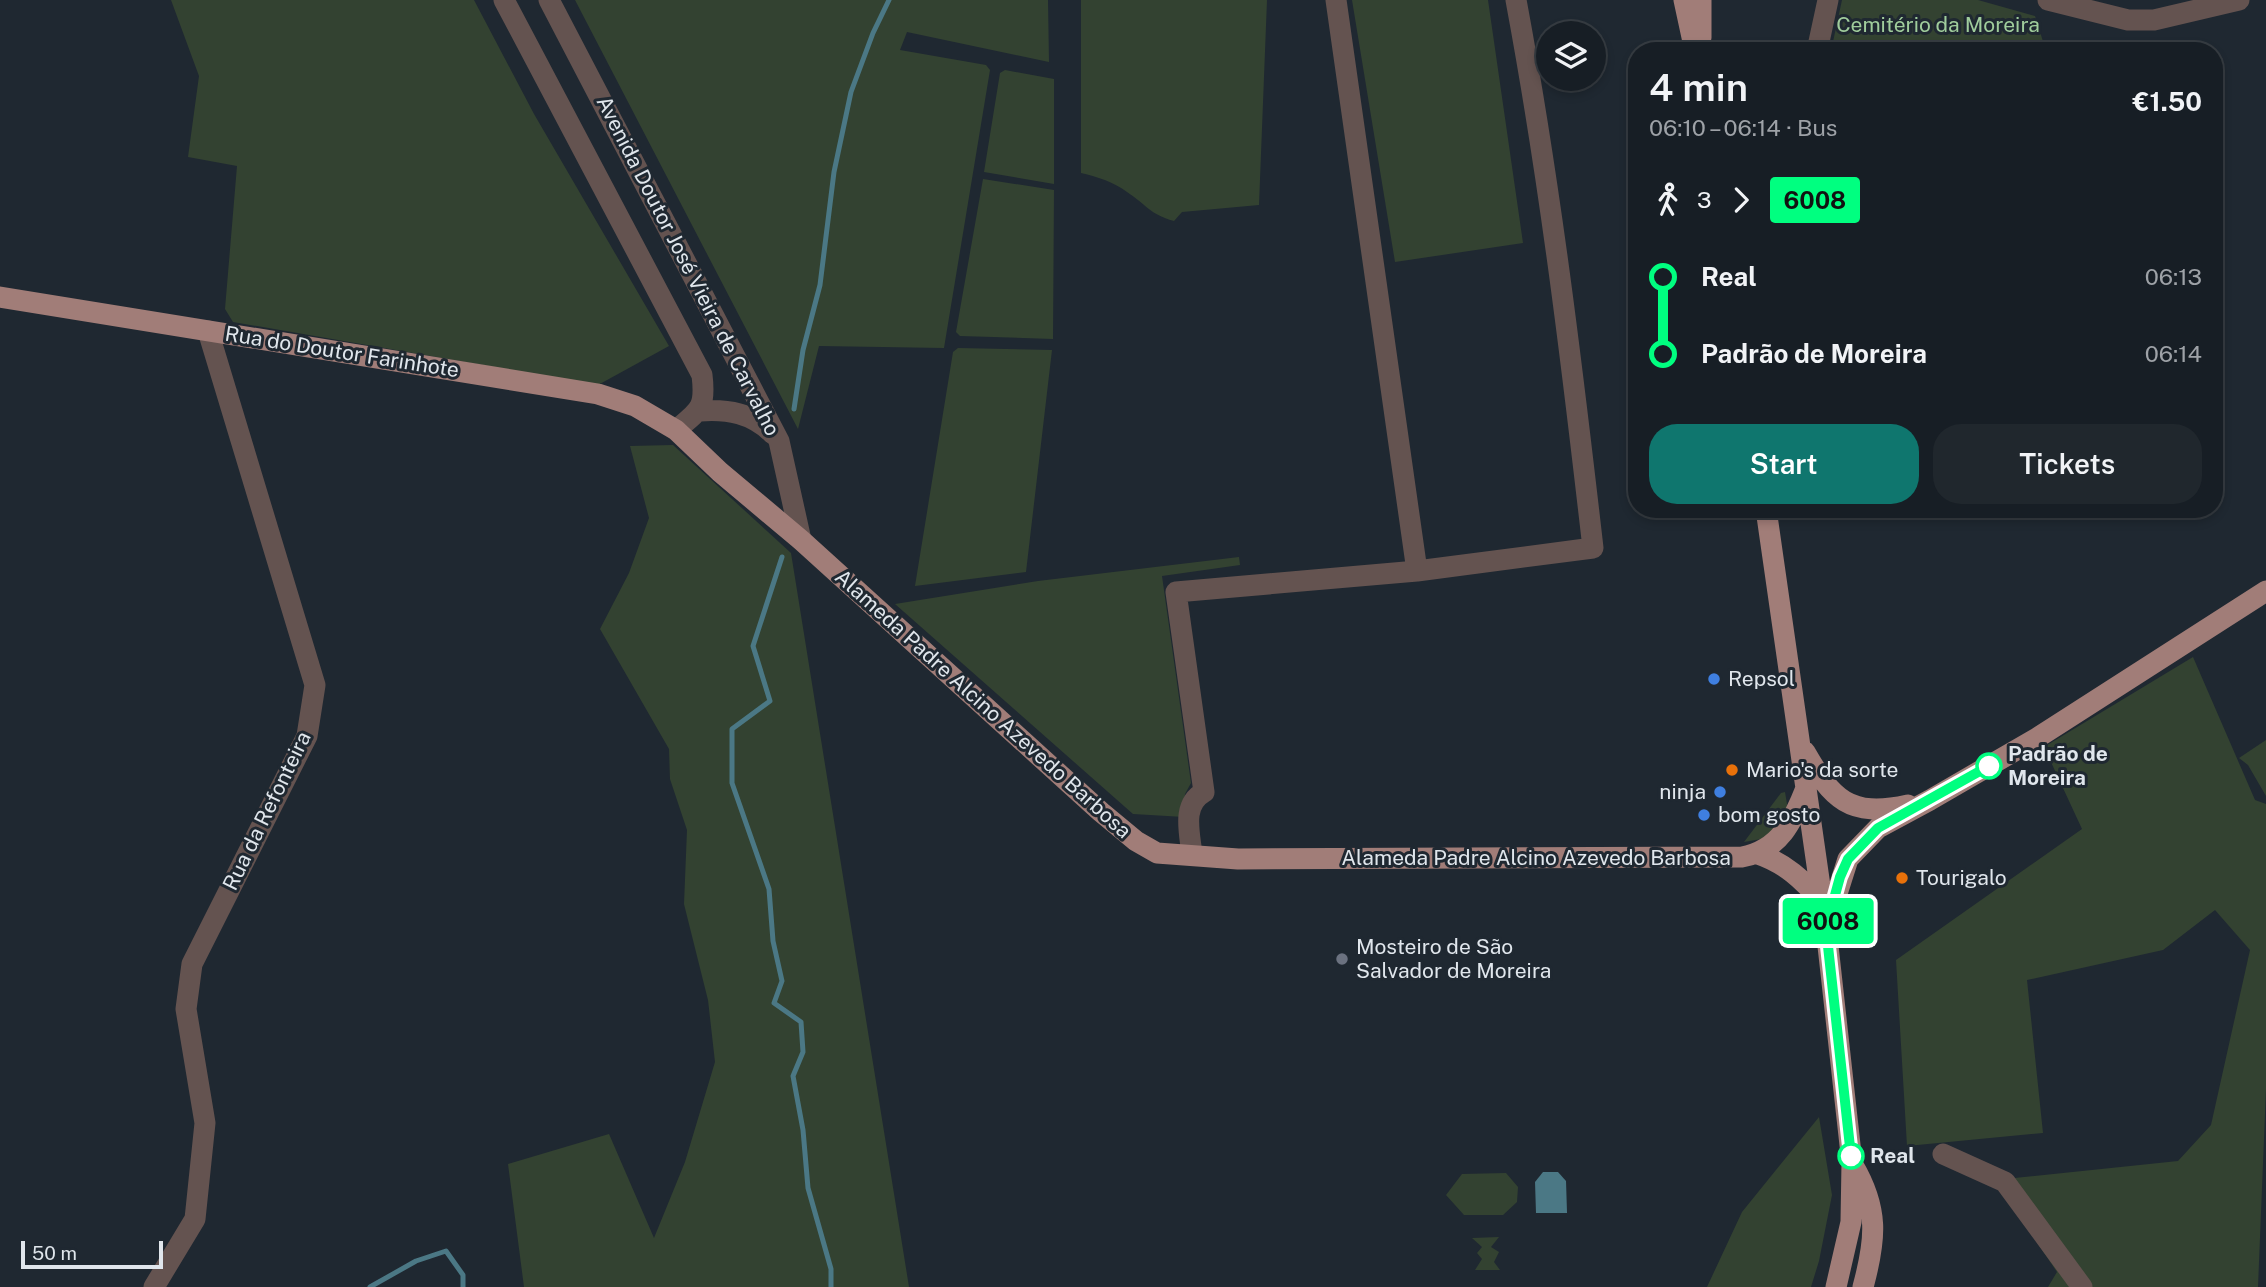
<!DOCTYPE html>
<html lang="en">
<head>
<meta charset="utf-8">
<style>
	body { margin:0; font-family:"Public Sans",sans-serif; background:#20272d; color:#f1f3f6; height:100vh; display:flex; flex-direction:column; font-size:26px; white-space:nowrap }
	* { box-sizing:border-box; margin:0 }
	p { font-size:23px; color:#9ea2a7 }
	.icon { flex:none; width:38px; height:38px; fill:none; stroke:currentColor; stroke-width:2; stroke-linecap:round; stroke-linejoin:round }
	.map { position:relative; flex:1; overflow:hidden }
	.panel { position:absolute; left:1628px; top:42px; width:595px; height:476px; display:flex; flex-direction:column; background:#171e25; border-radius:28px; box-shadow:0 4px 10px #0003,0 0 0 2px #363c42 }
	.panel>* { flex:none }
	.badge { padding:0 14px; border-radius:5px; font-size:24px; line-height:46px }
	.tools { position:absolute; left:1536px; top:21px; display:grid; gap:14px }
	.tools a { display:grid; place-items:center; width:70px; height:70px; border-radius:50%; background:#171e25; box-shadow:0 4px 10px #0003,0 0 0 2px #363c42; font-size:35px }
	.scale { position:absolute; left:21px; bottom:18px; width:142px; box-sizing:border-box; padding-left:7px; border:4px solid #e0e6ec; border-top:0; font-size:19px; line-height:24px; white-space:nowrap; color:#e0e6ec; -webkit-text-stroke:5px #1f2831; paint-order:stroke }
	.map>.badge { position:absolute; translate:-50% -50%; box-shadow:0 0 0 4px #fff }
	.legs { display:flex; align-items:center; gap:10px; height:77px; padding:0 21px; font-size:23px }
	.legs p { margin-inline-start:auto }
	.summary { display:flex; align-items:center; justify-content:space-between; height:119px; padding:0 21px }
	h1 { font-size:38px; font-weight:600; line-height:52px }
	.button { display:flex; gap:14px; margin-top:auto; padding:14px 21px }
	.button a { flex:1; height:80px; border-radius:28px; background:#0f766e; color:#fff; font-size:28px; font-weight:600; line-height:80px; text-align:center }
	.button a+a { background:#20272d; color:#f1f3f6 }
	ul { padding:0 21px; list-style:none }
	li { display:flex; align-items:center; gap:24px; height:77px; font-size:26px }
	li i { display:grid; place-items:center; width:10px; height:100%; margin:0 9px; background:currentColor }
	li i::after { content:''; width:18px; height:18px; margin:-9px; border:5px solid; border-radius:50%; background:#171e25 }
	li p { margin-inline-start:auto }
	li:first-child i { background:linear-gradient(#0000 50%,currentColor 0) }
	li:last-child i { background:linear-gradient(currentColor 50%,#0000 0) }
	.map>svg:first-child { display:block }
	.green { fill:#334231 }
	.water { fill:#4b7885 }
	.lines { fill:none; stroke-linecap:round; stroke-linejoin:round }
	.stream { stroke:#4b7885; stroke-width:5 }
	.minor { stroke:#645350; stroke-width:21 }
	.major { stroke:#a17d78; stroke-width:21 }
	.line-1-casing { stroke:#fff; stroke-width:16 }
	.line-1 { stroke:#00ff80; stroke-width:10 }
	.shop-dot { fill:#3f7fe0; stroke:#1f2831; stroke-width:2.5 }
	.stop-1-dot { fill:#fff; stroke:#00ff80; stroke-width:3.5 }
	.food-dot { fill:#e8710a; stroke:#1f2831; stroke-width:2.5 }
	.worship-dot { fill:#6b7280; stroke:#1f2831; stroke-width:2.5 }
	.labels { text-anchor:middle; stroke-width:6; stroke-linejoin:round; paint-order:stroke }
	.park-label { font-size:21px; fill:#a0cd9c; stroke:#1f2831 }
	.street-label { font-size:21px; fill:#e0e6ec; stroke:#1f2831 }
	.poi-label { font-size:21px; fill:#e0e6ec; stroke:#1f2831; text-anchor:start }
	.stop-label { font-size:21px; font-weight:bold; fill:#e0e6ec; stroke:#1f2831; text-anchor:start }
</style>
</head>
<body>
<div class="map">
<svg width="2266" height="1287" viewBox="0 0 2266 1287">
	<rect width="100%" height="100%" fill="#1f2831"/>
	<!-- green -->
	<path class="green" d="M171,0h303l60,114 135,232 -71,39 -365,-63 -8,-13 12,-143 -49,-9 11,-81z
		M575,0h473l1,62 -142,-30 -7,18 86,15 4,5 -46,278 -125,-2 -21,83z
		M1081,0h186l-8,205 -77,7 -8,9c-25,-7 -27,-16 -47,-29 -13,-10 -29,-15 -46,-19z
		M1352,0h136l35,243 -128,19z
		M1842,0h136l57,16 11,35h-215z
		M1005,70l49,9v105l-70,-12 16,-99z
		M983,179l71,11 -1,149 -93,-3 -4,-4z
		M958,348l94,2 -26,222 -111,14 38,-234z
		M673,445l118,108 118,734h-385l-16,-123 101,-30 45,104 31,-76 30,-100 -7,-62 -24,-96 3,-74 -17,-51 -1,-30 -69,-120 29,-56 20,-55 -19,-72z
		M1239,557l1,8 -78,11 29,207 -6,11 -1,23 -51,-3 -238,-210 143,-23z
		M2193,657l62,143 11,4v285l-8,198h-210l9,-15 -62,-92 183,-19 33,-36 39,-175 -35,-40 -52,40 -136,30 16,153 -136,13 -11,-186 186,-131 -38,-82z
		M2266,740v56l-18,-31 -9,-7z
		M1785,792l4,24 -22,22 -23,4 37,-49z
		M1819,1117l13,78 -13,66 -8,26h-104l35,-75z
		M1506,1173l12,14 -1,15 -14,13h-39l-18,-20 16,-21z
		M1499,1237l-8,10 8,5 -5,10 6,8h-25l7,-11 -5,-6 5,-6 -10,-9z"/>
	<!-- water -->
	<path class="water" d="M1543,1172h15l8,9 1,32h-31l-1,-31z"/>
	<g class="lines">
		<!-- stream -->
		<path class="stream" d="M794,409l9,-59 17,-65 14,-113 17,-80 22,-59 16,-33
			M782,557l-29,89 17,55 -38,28v54l37,106 4,52 9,40 -8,22 27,19 2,30 -10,24 10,54 5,58 23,81v18
			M370,1287l46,-26 30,-10 17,24v12"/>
		<!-- minor -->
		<path class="minor" d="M504,0l198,375c4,33 -2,35 -26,55
			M549,0l230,441 22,99
			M1336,0l81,571
			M2048,0l80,20h26l85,-20
			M1817,51l11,-51
			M700,411c28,-2 52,2 73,23
			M1192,855c-2,-22 -11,-50 12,-63l-28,-200 241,-21 176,-23c-21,-183 -43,-366 -77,-548
			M1943,1154l62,28 77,105
			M154,1287l41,-68 10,-96 -19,-114 6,-45 115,-228 8,-51 -107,-354"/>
		<!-- major -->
		<path class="major" d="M1684,0l11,51
			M1701,0v38
			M0,297l598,97 37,12 41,24 44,42 81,68 300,272 35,29 21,12 81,6 504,-2c38,-7 51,-36 64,-69
			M1766,509l60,419 26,235 -1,59 -15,65
			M1805,752c27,47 44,66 103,53
			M1758,854c27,9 45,26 63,47
			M1828,922l20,-63 30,-31 52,-28 107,-62 229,-147
			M1853,1165c26,44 23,74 10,122"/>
	</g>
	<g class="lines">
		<!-- line-1 casing -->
		<g class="line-1-casing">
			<path id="line-1" d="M1851,1156l-25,-228 14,-51 8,-18 30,-31 111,-62"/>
		</g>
		<!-- line-1 -->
		<use href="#line-1" class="line-1"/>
	</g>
	<!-- markers -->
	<g class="shop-dot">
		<circle cx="1714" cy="679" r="7"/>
		<circle cx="1720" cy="792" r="7"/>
		<circle cx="1704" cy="815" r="7"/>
	</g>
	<g class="stop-1-dot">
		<circle cx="1989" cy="766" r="12"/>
		<circle cx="1851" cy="1156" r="12"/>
	</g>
	<g class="food-dot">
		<circle cx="1732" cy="770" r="7"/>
		<circle cx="1902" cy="878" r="7"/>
	</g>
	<circle class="worship-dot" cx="1342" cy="959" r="7"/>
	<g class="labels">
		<!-- park labels -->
		<g class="park-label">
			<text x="1938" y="32">Cemitério da Moreira</text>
		</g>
		<!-- street labels -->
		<g class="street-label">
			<text transform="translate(688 266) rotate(63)" y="7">Avenida Doutor José Vieira de Carvalho</text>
			<text transform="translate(342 352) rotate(9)" y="7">Rua do Doutor Farinhote</text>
			<text transform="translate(983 704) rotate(42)" y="7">Alameda Padre Alcino Azevedo Barbosa</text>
			<text transform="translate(267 811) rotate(-64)" y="7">Rua da Refonteira</text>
			<text x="1536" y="865">Alameda Padre Alcino Azevedo Barbosa</text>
		</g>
		<!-- poi labels -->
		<g class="poi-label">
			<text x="1728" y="686">Repsol</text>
			<text x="1746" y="777">Mario's da sorte</text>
			<text x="1706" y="799" text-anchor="end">ninja</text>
			<text x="1718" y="822">bom gosto</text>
			<text x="1916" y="885">Tourigalo</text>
			<text x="1356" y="954">Mosteiro de São<tspan x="1356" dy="24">Salvador de Moreira</tspan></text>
		</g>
		<!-- stop labels -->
		<g class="stop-label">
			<text x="2008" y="761">Padrão de<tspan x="2008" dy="24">Moreira</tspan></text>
			<text x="1870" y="1163">Real</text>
		</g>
	</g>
</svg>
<div class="tools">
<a><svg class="icon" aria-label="layers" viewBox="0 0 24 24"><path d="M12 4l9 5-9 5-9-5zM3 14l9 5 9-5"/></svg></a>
</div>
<div class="scale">50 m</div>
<b class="badge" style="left:1828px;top:921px;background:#00ff80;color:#111">6008</b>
<section class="panel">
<div class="summary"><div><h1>4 min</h1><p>06:10 – 06:14 · Bus</p></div><b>€1.50</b></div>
<div class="legs"><svg class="icon" aria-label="walk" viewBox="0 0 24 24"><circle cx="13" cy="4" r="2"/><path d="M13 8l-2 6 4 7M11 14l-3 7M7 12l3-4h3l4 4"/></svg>3<svg class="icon" aria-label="forward" viewBox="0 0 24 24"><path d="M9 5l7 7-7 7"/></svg><b class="badge" style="background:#00ff80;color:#111">6008</b></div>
<ul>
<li><i style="color:#00ff80"></i><b>Real</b><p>06:13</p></li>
<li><i style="color:#00ff80"></i><b>Padrão de Moreira</b><p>06:14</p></li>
</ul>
<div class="button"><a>Start</a><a>Tickets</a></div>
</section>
</div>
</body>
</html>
